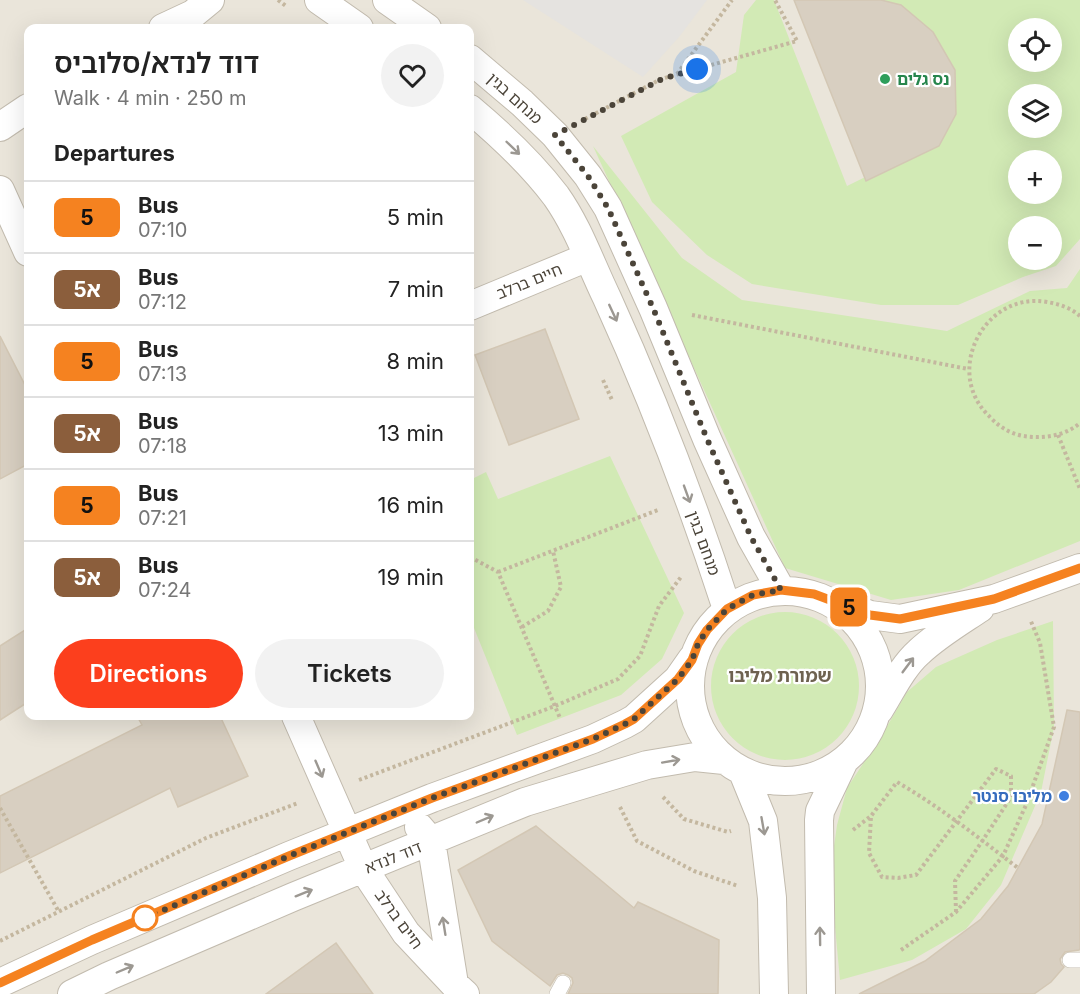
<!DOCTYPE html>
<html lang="en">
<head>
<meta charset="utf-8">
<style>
	body { margin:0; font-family:Inter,"Noto Sans Hebrew",sans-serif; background:#f2f2f2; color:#222; height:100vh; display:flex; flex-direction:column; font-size:22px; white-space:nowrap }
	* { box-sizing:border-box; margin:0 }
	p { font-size:20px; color:#767676 }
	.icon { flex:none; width:33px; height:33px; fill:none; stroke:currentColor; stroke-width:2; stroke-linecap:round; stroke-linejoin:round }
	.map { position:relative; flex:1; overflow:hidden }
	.sheet { position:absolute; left:24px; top:24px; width:450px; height:696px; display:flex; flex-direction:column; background:#fff; border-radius:12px; box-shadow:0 6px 24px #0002 }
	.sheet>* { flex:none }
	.badge { padding:0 12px; border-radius:9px; font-size:21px; line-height:39px }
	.controls { position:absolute; left:1008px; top:18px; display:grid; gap:12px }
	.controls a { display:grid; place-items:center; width:54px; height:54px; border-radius:50%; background:#fff; box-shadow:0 6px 24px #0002; font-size:30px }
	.you { position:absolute; width:30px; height:30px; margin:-15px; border:4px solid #fff; border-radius:50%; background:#1a73e8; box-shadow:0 0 0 9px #1a73e833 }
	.map>.badge { position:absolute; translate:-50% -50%; box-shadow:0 0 0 3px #fff }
	h2 { padding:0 30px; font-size:22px; line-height:54px }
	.round { display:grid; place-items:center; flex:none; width:63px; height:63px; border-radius:32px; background:#f2f2f2 }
	.headline { display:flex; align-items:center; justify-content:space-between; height:102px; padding:0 30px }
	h1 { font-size:28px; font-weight:600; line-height:45px }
	.button { display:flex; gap:12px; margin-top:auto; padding:12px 30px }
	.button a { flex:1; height:69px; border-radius:36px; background:#fc3f1d; color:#fff; font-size:24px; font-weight:600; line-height:69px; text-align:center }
	.button a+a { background:#f2f2f2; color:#222 }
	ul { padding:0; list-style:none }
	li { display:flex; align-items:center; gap:18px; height:72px; padding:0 30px; border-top:2px solid #e0e0e0 }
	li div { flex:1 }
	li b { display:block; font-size:22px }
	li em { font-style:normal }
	li .badge { min-width:66px; font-weight:700; text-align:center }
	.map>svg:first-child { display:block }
	.residential { fill:#eae5da; fill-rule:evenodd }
	.green { fill:#d2eab5; fill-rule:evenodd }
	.parking { fill:#e5e3e0 }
	.building { fill:#d8cfc1; stroke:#d3c7b4; stroke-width:1.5 }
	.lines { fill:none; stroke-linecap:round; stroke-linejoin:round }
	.lane-casing { stroke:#c2bbae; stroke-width:16 }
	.street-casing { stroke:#c2bbae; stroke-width:30 }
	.path { stroke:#c4b79f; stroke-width:4; stroke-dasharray:3 3; stroke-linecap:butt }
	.lane { stroke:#fff; stroke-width:15 }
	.street { stroke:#fff; stroke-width:28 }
	.oneway { stroke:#9c9892 }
	.line-casing { stroke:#fff; stroke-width:14 }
	.line { stroke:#f58220; stroke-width:9 }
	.walk { stroke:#4b4439; stroke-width:6; stroke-dasharray:0 10.8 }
	.leisure-dot { fill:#2e9e5b; stroke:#fff; stroke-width:2 }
	.shop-dot { fill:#3f7fe0; stroke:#fff; stroke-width:2 }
	.stop-dot { fill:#fff; stroke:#f58220; stroke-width:3 }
	.labels { text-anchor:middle; stroke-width:4.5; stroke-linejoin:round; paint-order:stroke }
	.leisure-label { font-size:16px; font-weight:bold; fill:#27864d; stroke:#fff; text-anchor:start }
	.street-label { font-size:16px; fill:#4b4439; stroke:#fff }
	.shop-label { font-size:16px; font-weight:bold; fill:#366cbe; stroke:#fff; text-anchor:end }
	.neighbourhood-label { font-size:18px; font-weight:bold; fill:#6e6250; stroke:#fff }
</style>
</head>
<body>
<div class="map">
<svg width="1080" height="994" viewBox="0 0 1080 994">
	<rect width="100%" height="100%" fill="#f6f3ec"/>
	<!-- residential -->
	<path class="residential" d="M0,0h1080v994h-1080zM28,28h442v688h-442zM1018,28h34v34h-34zM1018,94h34v34h-34zM1018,160h34v34h-34zM1018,226h34v34h-34z"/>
	<!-- green -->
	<path class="green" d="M756,0h18l73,186 77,-38 -44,-148h200v239l-24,27 -33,11 -65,28h-77l-129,-21 -45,-29 -55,-53 -31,-66 115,-64 8,-57zM1018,28h34v34h-34zM1018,94h34v34h-34zM1018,160h34v34h-34zM1018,226h34v34h-34z
		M593,146l89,112 60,42 205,31 83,-40 37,-3 13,-19v272l-121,49 -68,10 -106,-32z
		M610,456l74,157 -22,46 -41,36 -104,40 -47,-117v-138l16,-8 12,27z
		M711 686a74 74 0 1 1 148 0a74 74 0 1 1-148 0Z
		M1053,621l1,106 -13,65 -40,93 -35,44 -54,31 -72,20 -10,-106 7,-49 10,-37 35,-53 25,-43 29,-25 61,-27z"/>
	<!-- parking -->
	<path class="parking" d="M523,0h184l-28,37 -36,40z"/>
	<!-- building -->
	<path class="building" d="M794,0h87l20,5 32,27 22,38 1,44 -17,32 -73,35z
		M545,329l34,90 -70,26 -34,-90z
		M0,336l28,55v73l-28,15z
		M28,628v74l-28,18v-74z
		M1067,710l13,2v237l-1,1 -14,2 -5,7 1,5 3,3 -13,15 -17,12h-175l66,-33 56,-42 27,-33 34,-62z
		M137,716h83l28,60 -70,31 -8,-19 -170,85v-77l142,-71z
		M536,826l98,82 4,-6 81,38 -1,54h-150l5,-11 -1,-5 -4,-3 -5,-2 -6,2 -7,11 -58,-45 -34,-71z
		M336,943l37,51h-107z"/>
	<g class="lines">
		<!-- lane casing -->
		<g class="lane-casing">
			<path id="lane" d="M1070,960h10
				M557,994l6,-11"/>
		</g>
		<!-- street casing -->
		<g class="street-casing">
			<path id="street" d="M319,0l40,28
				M387,0l40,28
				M163,28l30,-14 17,-14
				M470,59l52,44 33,32 33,41 20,32 45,100 54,131 44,98 30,53
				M470,109c31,26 61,54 86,87 22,31 35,69 51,102 46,101 86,206 120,311
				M0,127l28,-19
				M0,190l28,62
				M470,306l118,-49
				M690 686a95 95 0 1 1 190 0a95 95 0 1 1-190 0Z
				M839,603l31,12 30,4 94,-20 86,-31
				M879,710c12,-19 23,-43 40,-58 18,-17 40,-30 61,-44
				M296,716l67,152 43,65 48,51 11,10
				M743,772l20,49 9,77 2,96
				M419,827l12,14 23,143
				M0,983l92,-43 197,-84 143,-58 161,-59 32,-15 9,-5 44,-40 14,-20
				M72,994l37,-18 184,-79 232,-95 122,-37 48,-8 29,3
				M821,994l-2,-174 1,-9 23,-48"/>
		</g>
		<!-- path -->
		<path class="path" d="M278,0l8,6
			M677,74l55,-74
			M585,119l76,-40 136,-38 -22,-41
			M692,315l276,54
			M1080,316c-9,-8 -21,-12 -33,-14 -63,-11 -104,70 -58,114 9,10 21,18 35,20 19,3 41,0 56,-13
			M603,380l9,20
			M1058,435l22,54
			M470,557l28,15 62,146
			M498,572l160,-62
			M522,627l26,-16 13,-24 -8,-36
			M359,780l196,-74 63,-27 22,-23 19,-50 22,-29
			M663,797l21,22 44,13 3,-1
			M620,807l17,34 57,30 44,15
			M0,808l59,104
			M853,830l18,-14
			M956,912l-1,-31 28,-41 28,-43v-21l-15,-7 -80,106 -18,3 -16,-1 -13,-24 2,-37 26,-34c43,25 82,56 121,86
			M0,941l206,-103 92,-35
			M901,950l55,-38 47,-56 23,-51 28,-78 -14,-84 -10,-24"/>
		<!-- lane -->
		<use href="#lane" class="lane"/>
		<!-- street -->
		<use href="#street" class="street"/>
	</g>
	<!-- one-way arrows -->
	<defs><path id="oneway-shaft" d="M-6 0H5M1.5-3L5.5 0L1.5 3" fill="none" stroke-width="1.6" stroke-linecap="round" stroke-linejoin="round" transform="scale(1.5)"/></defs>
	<g class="oneway">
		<use href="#oneway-shaft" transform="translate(513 148) rotate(44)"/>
		<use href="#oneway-shaft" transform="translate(613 313) rotate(65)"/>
		<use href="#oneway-shaft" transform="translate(687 494) rotate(70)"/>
		<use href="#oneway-shaft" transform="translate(908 665) rotate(-53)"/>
		<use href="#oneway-shaft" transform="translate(671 761) rotate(-10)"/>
		<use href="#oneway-shaft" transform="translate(319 769) rotate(67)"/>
		<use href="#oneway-shaft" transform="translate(485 819) rotate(-23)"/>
		<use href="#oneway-shaft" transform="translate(763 826) rotate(80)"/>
		<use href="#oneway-shaft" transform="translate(304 893) rotate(-22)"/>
		<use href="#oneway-shaft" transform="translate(444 926) rotate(-99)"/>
		<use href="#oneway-shaft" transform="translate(820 936) rotate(-91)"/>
		<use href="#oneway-shaft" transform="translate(125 969) rotate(-23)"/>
	</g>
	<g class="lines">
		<!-- line casing -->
		<g class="line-casing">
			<path id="line" d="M0,983l92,-43 197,-84 143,-58 161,-59 32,-15 9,-5 44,-40 14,-19 6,-16 9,-14 20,-21 26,-14 28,-5 33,4 56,21 30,4 94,-20 86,-31"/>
		</g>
		<!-- line -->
		<use href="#line" class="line"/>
		<!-- walk -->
		<path class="walk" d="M145,918l144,-62 143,-58 161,-59 32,-15 9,-5 44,-40 14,-19 6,-16 9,-14 20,-21 26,-14 28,-5 -30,-53 -44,-98 -54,-131 -45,-100 -20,-32 -33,-41 107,-56 35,-10"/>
	</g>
	<!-- markers -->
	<circle class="leisure-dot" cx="885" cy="79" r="6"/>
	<circle class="shop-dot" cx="1064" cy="796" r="6"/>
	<circle class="stop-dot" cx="145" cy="918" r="12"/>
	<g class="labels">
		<!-- leisure labels -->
		<g class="leisure-label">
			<text x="897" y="85">נס גלים</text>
		</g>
		<!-- street labels -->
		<g class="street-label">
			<text transform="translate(515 98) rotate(42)" y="6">מנחם בגין</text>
			<text transform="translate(529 281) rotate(-22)" y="6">חיים ברלב</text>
			<text transform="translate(704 543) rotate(70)" y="6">מנחם בגין</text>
			<text transform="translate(393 857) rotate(-22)" y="6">דוד לנדא</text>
			<text transform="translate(399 919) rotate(54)" y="6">חיים ברלב</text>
		</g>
		<!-- shop labels -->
		<g class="shop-label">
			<text x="1052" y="802">מליבו סנטר</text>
		</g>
		<!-- neighbourhood labels -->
		<g class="neighbourhood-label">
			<text x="780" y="682">שמורת מליבו</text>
		</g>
	</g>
</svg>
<div class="controls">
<a><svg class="icon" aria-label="locate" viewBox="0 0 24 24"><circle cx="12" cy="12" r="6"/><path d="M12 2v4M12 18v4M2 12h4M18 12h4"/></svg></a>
<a><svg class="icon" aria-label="layers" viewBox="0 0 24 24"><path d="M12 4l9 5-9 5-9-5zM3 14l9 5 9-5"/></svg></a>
<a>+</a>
<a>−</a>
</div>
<div class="you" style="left:697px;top:69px"></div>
<b class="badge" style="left:849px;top:607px;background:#f58220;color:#111">5</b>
<section class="sheet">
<div class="headline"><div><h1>דוד לנדא/סלוביס</h1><p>Walk · 4 min · 250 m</p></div><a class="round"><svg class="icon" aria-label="heart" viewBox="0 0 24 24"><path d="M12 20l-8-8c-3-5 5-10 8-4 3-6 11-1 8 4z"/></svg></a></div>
<h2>Departures</h2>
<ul>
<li><span class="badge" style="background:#f58220;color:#111">5</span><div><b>Bus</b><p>07:10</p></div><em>5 min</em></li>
<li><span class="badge" style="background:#8b5e3c;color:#fff">5א</span><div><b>Bus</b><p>07:12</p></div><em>7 min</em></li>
<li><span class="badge" style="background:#f58220;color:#111">5</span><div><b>Bus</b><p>07:13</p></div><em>8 min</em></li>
<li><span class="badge" style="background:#8b5e3c;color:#fff">5א</span><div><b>Bus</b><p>07:18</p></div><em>13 min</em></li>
<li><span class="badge" style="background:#f58220;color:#111">5</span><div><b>Bus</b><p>07:21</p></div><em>16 min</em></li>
<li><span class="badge" style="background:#8b5e3c;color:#fff">5א</span><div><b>Bus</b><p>07:24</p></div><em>19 min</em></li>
</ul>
<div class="button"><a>Directions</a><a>Tickets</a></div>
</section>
</div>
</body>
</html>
